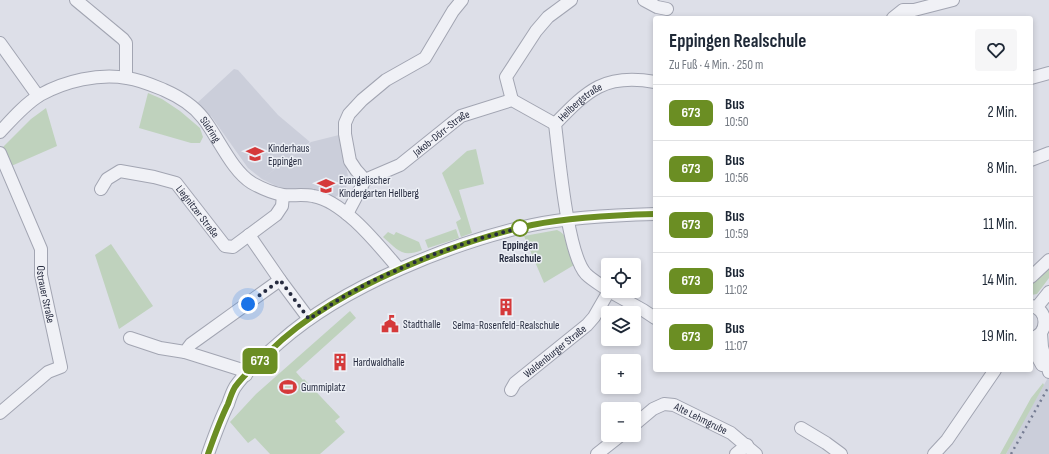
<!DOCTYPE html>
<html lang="de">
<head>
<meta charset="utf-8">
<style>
	body { margin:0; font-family:"Sofia Sans Condensed",sans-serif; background:#f6f6f7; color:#1f2937; height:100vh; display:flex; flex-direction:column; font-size:15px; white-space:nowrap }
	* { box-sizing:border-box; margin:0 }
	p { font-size:13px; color:#747a83 }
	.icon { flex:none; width:22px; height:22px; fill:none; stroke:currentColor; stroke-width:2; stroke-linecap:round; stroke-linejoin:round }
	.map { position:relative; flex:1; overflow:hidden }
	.side { position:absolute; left:653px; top:16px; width:380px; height:356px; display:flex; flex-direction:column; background:#fff; border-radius:4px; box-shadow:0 2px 6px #0003 }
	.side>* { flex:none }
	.badge { padding:0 8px; border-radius:6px; font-size:14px; line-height:26px }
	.controls { position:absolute; left:601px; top:258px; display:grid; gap:8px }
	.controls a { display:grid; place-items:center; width:40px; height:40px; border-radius:4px; background:#fff; box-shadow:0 2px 6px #0003; font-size:20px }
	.you { position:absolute; width:20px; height:20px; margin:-10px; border:3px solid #fff; border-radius:50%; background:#1a73e8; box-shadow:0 0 0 6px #1a73e833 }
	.map>.badge { position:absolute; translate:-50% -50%; box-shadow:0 0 0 2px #fff }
	.round { display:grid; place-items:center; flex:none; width:42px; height:42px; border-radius:4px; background:#f6f6f7 }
	.headline { display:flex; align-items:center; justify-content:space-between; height:68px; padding:0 16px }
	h1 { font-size:19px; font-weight:700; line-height:30px }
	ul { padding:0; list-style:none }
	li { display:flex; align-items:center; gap:12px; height:56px; padding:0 16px; border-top:1px solid #e0e1e3 }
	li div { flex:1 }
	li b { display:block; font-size:15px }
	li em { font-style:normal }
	li .badge { min-width:44px; font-weight:700; text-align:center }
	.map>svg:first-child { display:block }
	.built { fill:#cbceda }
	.green { fill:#bfd2bd }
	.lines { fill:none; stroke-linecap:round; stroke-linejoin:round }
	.minor-casing { stroke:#a2a5b2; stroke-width:14 }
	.minor { stroke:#f0f1f6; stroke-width:12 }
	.rail { stroke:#757c92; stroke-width:2.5; stroke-dasharray:2 4; stroke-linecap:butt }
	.line-casing { stroke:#fff; stroke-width:9 }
	.line { stroke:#6b8e23; stroke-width:6 }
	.walk { stroke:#262b3f; stroke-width:4; stroke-dasharray:0 7.2 }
	.stop-dot { fill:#fff; stroke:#6b8e23; stroke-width:2 }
	.labels { text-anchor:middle; stroke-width:3; stroke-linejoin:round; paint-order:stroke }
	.street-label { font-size:11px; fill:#262b3f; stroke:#eceff5 }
	.poi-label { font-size:11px; fill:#262b3f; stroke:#eceff5; text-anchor:start }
	.stop-label { font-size:11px; font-weight:bold; fill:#262b3f; stroke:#eceff5 }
</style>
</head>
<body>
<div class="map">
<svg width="1049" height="454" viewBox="0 0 1049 454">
	<rect width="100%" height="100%" fill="#dddfe8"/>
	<!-- built -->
	<path class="built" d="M234,69l4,1 40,45 32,27 -48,37 -14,-11 -37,-52 -2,1 -13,-13z
		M339,135l10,45 -4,10 -11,8 -18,-7h-31l-10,-3 -1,-3 -12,-6 49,-37z
		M1049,376v78h-43l10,-20z"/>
	<!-- green -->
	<path class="green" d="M148,93l14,6 18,12 20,17 3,9 -3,6h-9l-52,-15z
		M46,108l11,38 -48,21 -8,-18 30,-30z
		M476,149l8,35 -25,6 13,43 -11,4 -5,-15 5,-3 -19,-46 25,-22z
		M456,229l3,9 -31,10 -3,-8z
		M557,230c13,5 14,24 17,35l-30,18 -20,-47z
		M388,232l6,3 2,-3 23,10 3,8c-20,8 -24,0 -39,-13z
		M111,244l42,62 -34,23 -24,-74z
		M1049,264v14l-12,16 -6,1v-13z
		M350,311l6,7 -60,54 7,8 1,-1 36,38 -5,4 10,11 -25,22h-50l-15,-16 -7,5 -18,-21 26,-28z
		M1043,383l1,2 -38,69h-6l31,-56z"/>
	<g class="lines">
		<!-- minor casing -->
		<g class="minor-casing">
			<g id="minor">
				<path d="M76,0l47,39 3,4v34"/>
				<path d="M644,0l13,7 10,2"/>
				<path d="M893,18l10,-8h11l39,-10"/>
				<path d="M0,43l38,53"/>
				<path d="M1031,78l18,-5"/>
				<path d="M512,100l-6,-23 30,-46 12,-14 23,-17"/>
				<path id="s1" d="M0,132c12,-13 25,-28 40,-37 25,-14 59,-22 87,-17 14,2 25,7 37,12 16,7 29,15 39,28 15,19 29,53 49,65 9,5 20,10 31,12 10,1 20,-1 30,1 31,5 66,50 86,73"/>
				<path id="s2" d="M0,153l41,96v26l20,92 -13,5 -48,41"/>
				<path d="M1031,160l18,-7"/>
				<path d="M365,180l-9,-10 -6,-9 -5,-27v-11l4,-9 13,-14 24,-20 39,-22 28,-47 9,-11"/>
				<path id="s3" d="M101,189l6,-10 13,-8 34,6 22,6 49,63 8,1 43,-32 6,-9 1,-11"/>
				<path id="s4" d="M347,214l18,-34 35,-15 61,-49 51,-16 43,24"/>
				<path d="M249,235l31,45 29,39"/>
				<path d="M1031,277l18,-17"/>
				<path id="s5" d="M608,290c-7,-5 -16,-10 -22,-16 -19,-20 -27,-119 -31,-150 33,-34 50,-51 100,-42"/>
				<path d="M609,291l34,19 12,8"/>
				<path d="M1031,306c18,3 18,29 0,32"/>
				<path d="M1037,307l12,-15"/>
				<path d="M1041,334l1,13 7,25"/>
				<path d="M130,338l30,10 25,4 6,-8 89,-64"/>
				<path d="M1031,345l11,20"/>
				<path d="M185,352l54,17 7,6"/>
				<path id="s6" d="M511,390l4,-7 72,-58 7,-8 15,-26"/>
				<path id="s7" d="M634,425l19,-16 11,-5 10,1 57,28 25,21"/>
				<path d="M801,428l25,15 15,11"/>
				<path d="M208,454c6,-17 12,-34 20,-50 2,-6 4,-12 7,-17 11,-16 30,-32 45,-45 35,-31 77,-54 120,-73 43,-19 86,-34 132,-44 38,-8 84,-10 123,-11"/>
				<path d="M597,454l24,-19"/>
				<path d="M736,454l11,-9"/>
				<path d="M934,454l13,-14 48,-70"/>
			</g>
		</g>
		<!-- minor -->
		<use href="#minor" class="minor"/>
		<!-- rail -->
		<path class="rail" d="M1011,454l38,-68"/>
	</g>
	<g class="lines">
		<!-- line casing -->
		<g class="line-casing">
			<path id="line" d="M208,454c6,-17 12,-34 20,-50 2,-6 4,-12 7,-17 9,-13 23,-24 34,-35 37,-37 84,-62 131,-83 43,-19 86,-34 132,-44 39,-8 83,-10 123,-11"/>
		</g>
		<!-- line -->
		<use href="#line" class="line"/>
		<!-- walk -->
		<path class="walk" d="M248,304l32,-24 29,39 32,-21 31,-17 57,-25 49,-17 45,-12 -3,1"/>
	</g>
	<!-- icons -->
	<defs>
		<g id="school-bare" transform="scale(1.38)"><path d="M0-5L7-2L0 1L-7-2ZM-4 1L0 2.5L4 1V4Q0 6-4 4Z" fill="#d5393a" stroke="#eceff5" stroke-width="2.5" paint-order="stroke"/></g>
		<g id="building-bare" transform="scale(1.38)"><path d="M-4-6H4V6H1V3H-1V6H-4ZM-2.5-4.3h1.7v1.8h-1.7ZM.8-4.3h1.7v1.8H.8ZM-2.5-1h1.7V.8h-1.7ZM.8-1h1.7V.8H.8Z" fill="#d5393a" stroke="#eceff5" stroke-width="2.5" paint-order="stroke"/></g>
		<g id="civic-bare" transform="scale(1.38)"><path d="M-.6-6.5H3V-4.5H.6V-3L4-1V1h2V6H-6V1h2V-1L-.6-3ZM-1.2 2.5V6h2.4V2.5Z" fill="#d5393a" stroke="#eceff5" stroke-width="2.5" paint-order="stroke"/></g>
		<g id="stadium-bare" transform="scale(1.38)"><path d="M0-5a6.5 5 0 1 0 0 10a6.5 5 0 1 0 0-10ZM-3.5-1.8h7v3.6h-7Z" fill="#d5393a" stroke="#eceff5" stroke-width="2.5" paint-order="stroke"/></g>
	</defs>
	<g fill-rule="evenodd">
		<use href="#school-bare" x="255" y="154"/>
		<use href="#school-bare" x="326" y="186"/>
		<use href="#building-bare" x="506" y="307"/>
		<use href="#civic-bare" x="390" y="324"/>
		<use href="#building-bare" x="340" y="362"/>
		<use href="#stadium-bare" x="288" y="387"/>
	</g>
	<!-- markers -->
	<circle class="stop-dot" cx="520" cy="228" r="8"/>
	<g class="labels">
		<!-- street labels -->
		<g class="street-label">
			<text dy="4" stroke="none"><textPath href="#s5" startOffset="215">Hellbergstraße</textPath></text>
			<text dy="4" stroke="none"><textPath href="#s1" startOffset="246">Südring</textPath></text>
			<text dy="4" stroke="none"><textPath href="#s4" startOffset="129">Jakob-Dörr-Straße</textPath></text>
			<text dy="4" stroke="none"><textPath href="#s3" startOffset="120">Liegnitzer Straße</textPath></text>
			<text dy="4" stroke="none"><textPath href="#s2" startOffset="150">Ostrauer Straße</textPath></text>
			<text dy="4" stroke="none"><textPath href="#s6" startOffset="59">Waldenburger Straße</textPath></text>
			<text dy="4" stroke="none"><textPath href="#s7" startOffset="77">Alte Lehmgrube</textPath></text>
		</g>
		<!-- poi labels -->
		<g class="poi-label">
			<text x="268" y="152">Kinderhaus<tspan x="268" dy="13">Eppingen</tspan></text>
			<text x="339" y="184">Evangelischer<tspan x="339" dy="13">Kindergarten Hellberg</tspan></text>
			<text x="403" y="328">Stadthalle</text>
			<text x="506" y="329" text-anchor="middle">Selma-Rosenfeld-Realschule</text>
			<text x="353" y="366">Hardwaldhalle</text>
			<text x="301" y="391">Gummiplatz</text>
		</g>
		<!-- stop labels -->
		<g class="stop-label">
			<text x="520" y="249">Eppingen<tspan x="520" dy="13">Realschule</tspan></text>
		</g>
	</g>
</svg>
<div class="controls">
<a><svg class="icon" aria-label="locate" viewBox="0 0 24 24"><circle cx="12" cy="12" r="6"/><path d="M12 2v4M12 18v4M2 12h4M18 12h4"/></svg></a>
<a><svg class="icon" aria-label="layers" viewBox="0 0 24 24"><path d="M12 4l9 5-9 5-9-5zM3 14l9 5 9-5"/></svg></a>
<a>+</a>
<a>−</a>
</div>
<div class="you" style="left:248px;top:304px"></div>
<b class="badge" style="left:260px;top:361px;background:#6b8e23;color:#fff">673</b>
<section class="side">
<div class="headline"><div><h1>Eppingen Realschule</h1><p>Zu Fuß · 4 Min. · 250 m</p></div><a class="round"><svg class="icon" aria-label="heart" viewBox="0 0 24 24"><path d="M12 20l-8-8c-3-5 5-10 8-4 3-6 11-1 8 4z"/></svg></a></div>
<ul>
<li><span class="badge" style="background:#6b8e23;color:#fff">673</span><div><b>Bus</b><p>10:50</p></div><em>2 Min.</em></li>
<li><span class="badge" style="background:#6b8e23;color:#fff">673</span><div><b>Bus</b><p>10:56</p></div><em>8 Min.</em></li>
<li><span class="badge" style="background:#6b8e23;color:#fff">673</span><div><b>Bus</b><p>10:59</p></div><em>11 Min.</em></li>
<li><span class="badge" style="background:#6b8e23;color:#fff">673</span><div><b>Bus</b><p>11:02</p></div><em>14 Min.</em></li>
<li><span class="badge" style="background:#6b8e23;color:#fff">673</span><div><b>Bus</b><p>11:07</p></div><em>19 Min.</em></li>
</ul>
</section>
</div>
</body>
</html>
